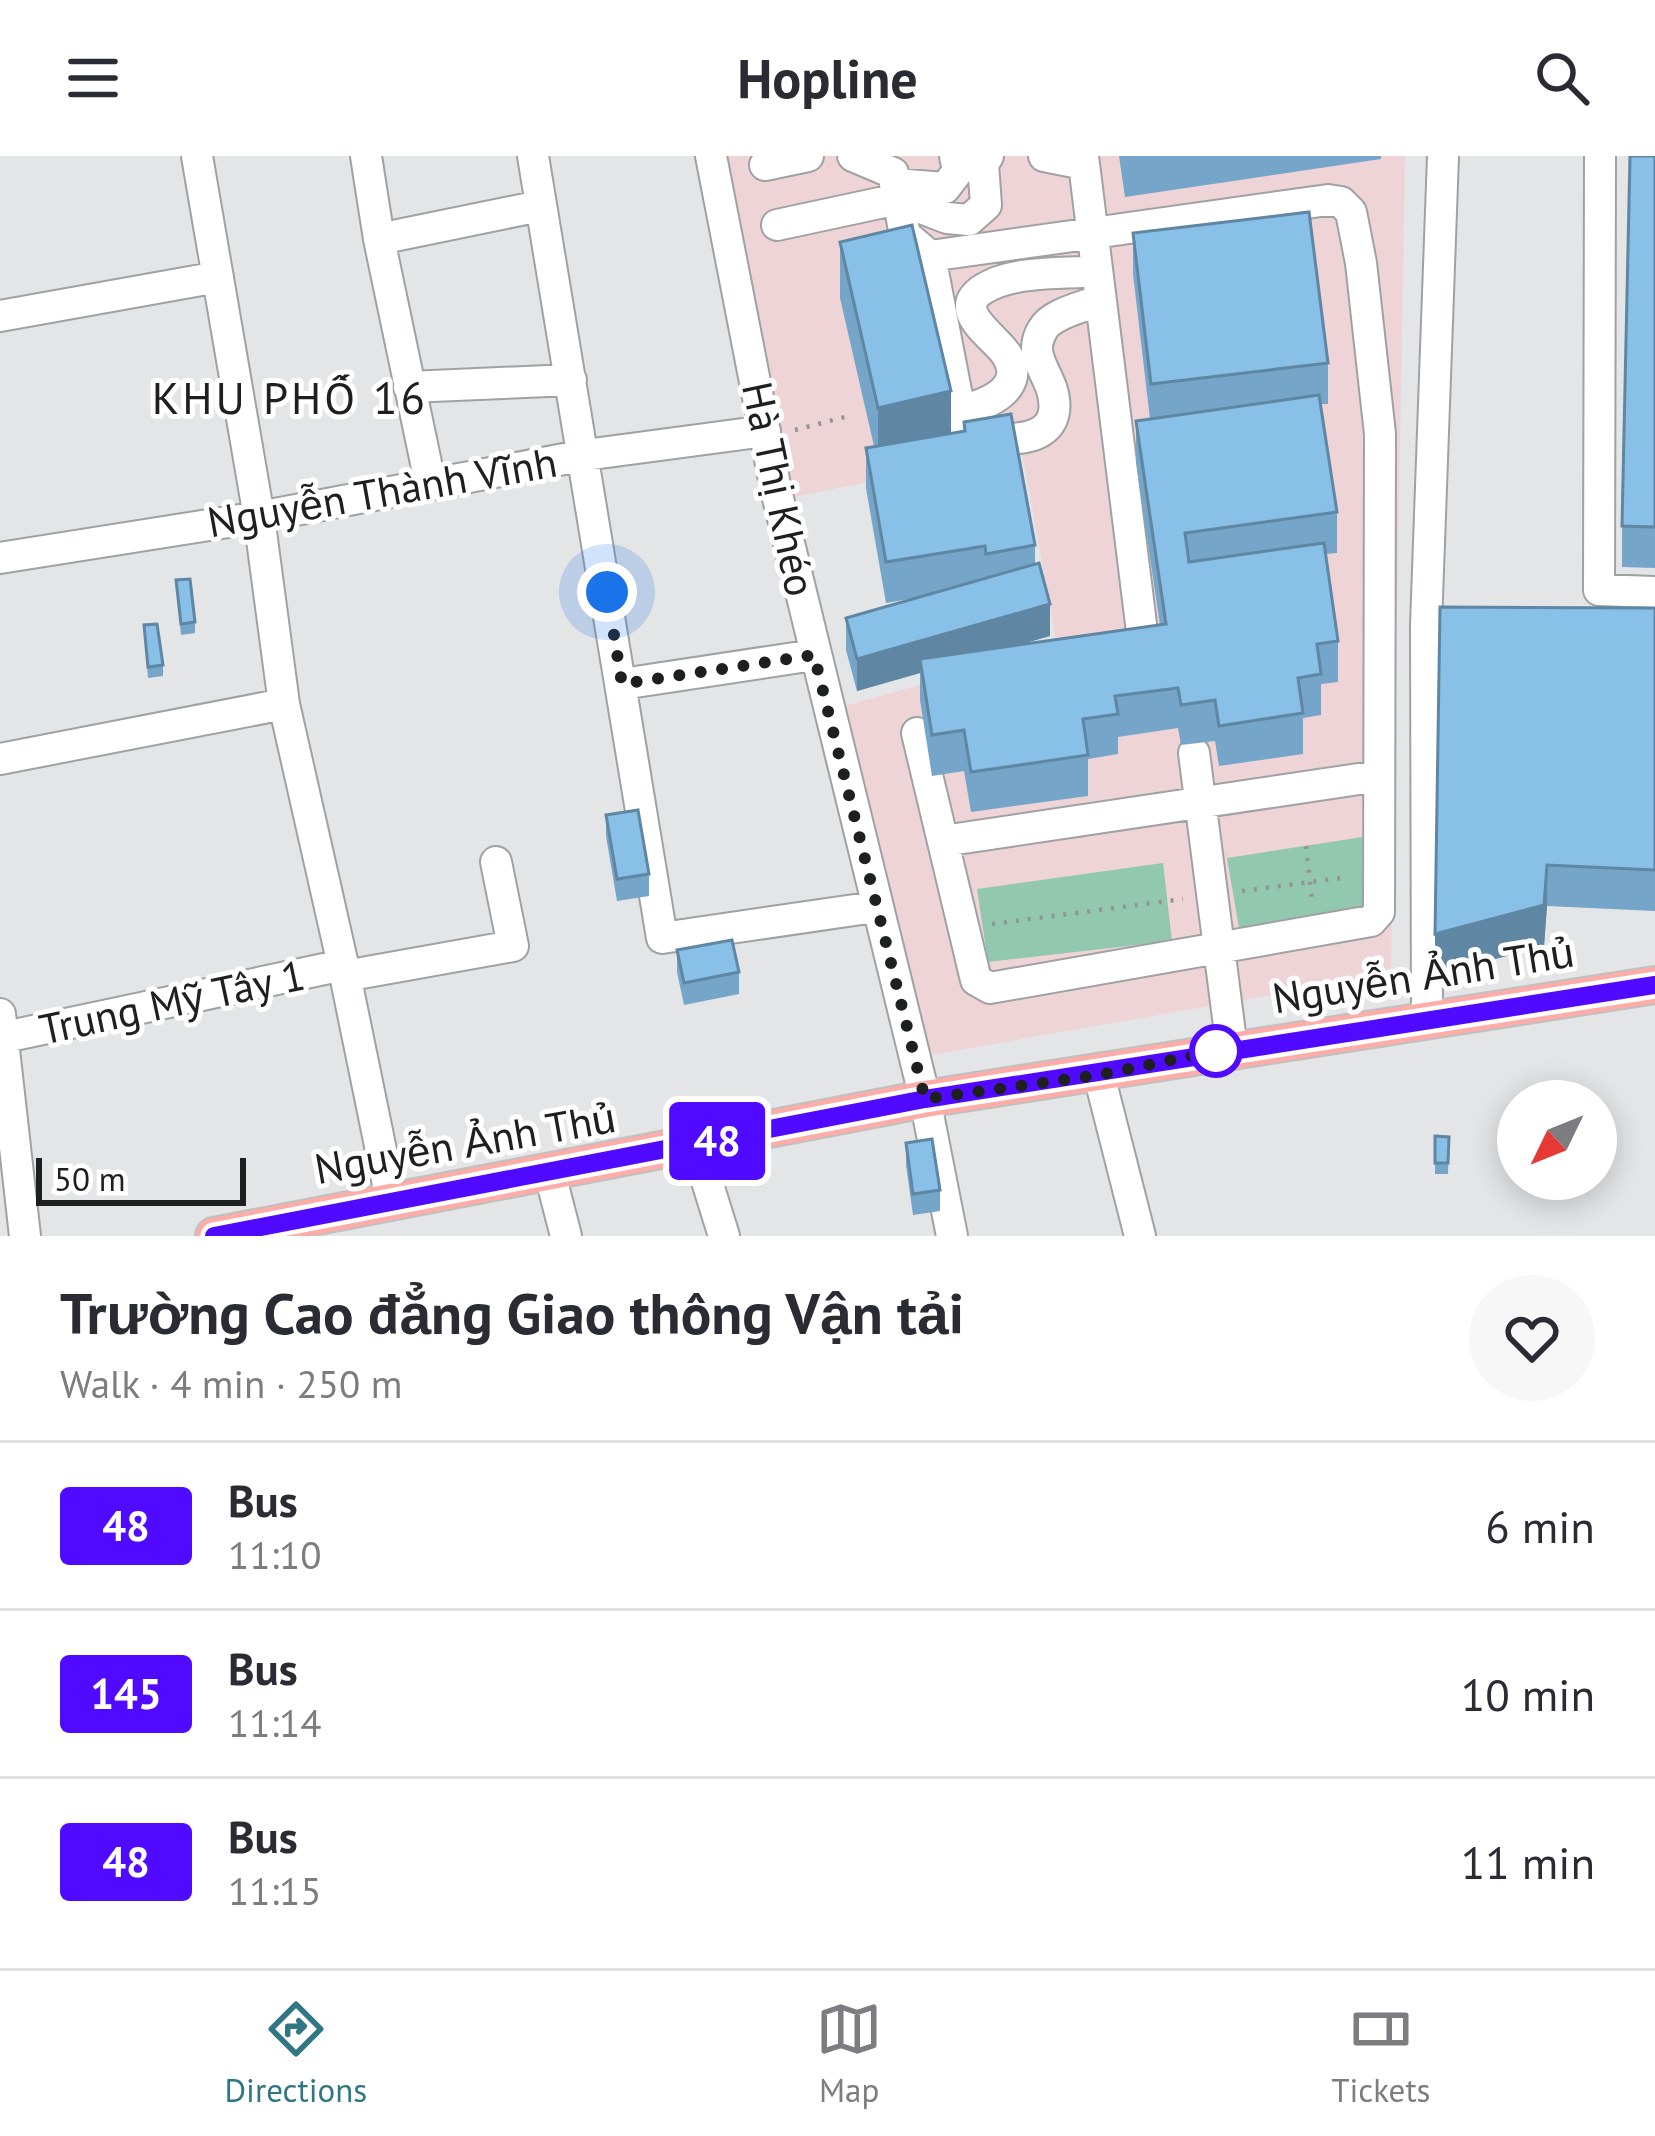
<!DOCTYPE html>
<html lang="en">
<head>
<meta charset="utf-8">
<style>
	body { margin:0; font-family:"PT Sans",sans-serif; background:#f7f7f7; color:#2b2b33; height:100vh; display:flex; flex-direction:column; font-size:45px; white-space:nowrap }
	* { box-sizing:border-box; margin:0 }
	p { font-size:39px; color:#7c7c81 }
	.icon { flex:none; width:66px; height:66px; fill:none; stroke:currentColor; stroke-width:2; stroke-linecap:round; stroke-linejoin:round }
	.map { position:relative; height:1080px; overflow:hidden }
	.details { display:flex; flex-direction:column; background:#fff; flex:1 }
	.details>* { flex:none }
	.badge { padding:0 24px; border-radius:9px; font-size:42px; line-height:78px }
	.needle { width:78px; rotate:227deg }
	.controls { position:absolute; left:1497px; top:924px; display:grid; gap:24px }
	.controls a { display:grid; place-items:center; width:120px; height:120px; border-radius:50%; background:#fff; box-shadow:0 6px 30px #0003; font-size:60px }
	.scale { position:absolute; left:36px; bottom:30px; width:210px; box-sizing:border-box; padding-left:12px; border:6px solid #1e1f1f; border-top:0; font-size:33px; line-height:42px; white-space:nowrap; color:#1e1f1f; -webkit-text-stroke:9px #fff; paint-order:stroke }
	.you { position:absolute; width:60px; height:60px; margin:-30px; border:9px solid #fff; border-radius:50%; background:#1a73e8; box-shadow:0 0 0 18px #1a73e833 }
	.map>.badge { position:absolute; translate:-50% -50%; box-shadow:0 0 0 6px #fff }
	.round { display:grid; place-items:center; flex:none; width:126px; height:126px; border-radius:63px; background:#f7f7f7 }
	.summary { display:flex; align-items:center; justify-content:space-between; height:204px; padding:0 60px }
	h1 { font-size:57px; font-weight:600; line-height:90px }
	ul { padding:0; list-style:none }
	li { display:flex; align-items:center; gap:36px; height:168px; padding:0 60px; border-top:3px solid #e1e1e2 }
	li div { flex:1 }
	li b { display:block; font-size:45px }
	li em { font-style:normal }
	li .badge { min-width:132px; font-weight:700; text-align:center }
	header { display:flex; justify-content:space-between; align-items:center; height:156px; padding:0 60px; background:#fff; font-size:54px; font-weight:600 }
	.tabs { display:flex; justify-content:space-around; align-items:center; height:168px; border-top:3px solid #e1e1e2; background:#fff; font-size:33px; color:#7c7c81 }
	.tabs a { display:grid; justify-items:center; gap:6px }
	.tabs .selected { color:#307683 }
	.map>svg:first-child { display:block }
	.education { fill:#efd4d7 }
	.green { fill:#91c8af }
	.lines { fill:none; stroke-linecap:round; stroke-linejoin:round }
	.minor-casing { stroke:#a0a1a2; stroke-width:34 }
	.major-casing { stroke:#c0c0c0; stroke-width:40 }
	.path { stroke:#939495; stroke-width:4.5; stroke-dasharray:3 9; stroke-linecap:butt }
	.minor { stroke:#fff; stroke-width:30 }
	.major { stroke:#feaca8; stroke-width:36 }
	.wall { fill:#75a5c8 }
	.shaded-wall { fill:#5f86a2 }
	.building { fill:#88c0e8; stroke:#5f86a2; stroke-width:3 }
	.line-casing { stroke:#fff; stroke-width:27 }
	.line { stroke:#4f0aff; stroke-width:18 }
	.walk { stroke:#1e1f1f; stroke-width:12; stroke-dasharray:0 21.6 }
	.stop-dot { fill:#fff; stroke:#4f0aff; stroke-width:6 }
	.labels { text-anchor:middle; stroke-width:10; stroke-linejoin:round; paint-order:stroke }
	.street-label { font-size:42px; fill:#1e1f1f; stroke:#fff }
	.neighbourhood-label { font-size:45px; letter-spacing:3px; fill:#1e1f1f; stroke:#fff }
</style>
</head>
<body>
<header><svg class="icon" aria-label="menu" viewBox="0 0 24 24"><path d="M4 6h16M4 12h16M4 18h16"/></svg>Hopline<svg class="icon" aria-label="search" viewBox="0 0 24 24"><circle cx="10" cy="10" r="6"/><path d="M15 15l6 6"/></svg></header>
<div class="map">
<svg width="1655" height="1080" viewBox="0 0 1655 1080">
	<rect width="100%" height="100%" fill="#e4e5e6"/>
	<!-- education -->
	<path class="education" d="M717,0h688l-14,818 -460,81 -36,-95 -61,-251 223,-62 -35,-196 -233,47z"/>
	<!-- green -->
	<path class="green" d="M1376,679l-5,75 -132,18 -12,-70z
		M1163,707l9,78 -184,21 -11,-73z"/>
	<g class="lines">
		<!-- minor casing -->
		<g class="minor-casing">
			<path id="minor" d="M197,0l62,361 25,187 59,261 49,239
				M366,0l13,83 51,243
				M533,0l129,782 213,-31
				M711,0l65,334 149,609 27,137
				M853,0l40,17 12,62 25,21 38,197
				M1044,0l40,8
				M1083,0l61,492
				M1600,0l-1,434 56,2
				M765,9l43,-9
				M895,28l50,4 13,-17 -3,-15
				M777,69l121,-26 49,19 22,2 17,-15 -3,-41 5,-8
				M379,83l161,-33
				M0,160l218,-39
				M409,231l162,-7
				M959,254c24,-3 67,-20 49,-53 -10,-20 -68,-50 -15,-73 29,-13 72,-10 104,-13
				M976,279c34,8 91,8 76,-45 -7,-22 -24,-37 -9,-61 9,-16 41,-22 57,-29
				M0,402l259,-41 326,-62 180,-24
				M622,528l192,-29
				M917,577l59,247 14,8 381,-67 8,-9 1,-478 -19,-171 -10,-51 -10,-10 -13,-2 -398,56
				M1194,597l38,296
				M0,603l284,-55
				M943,685l436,-65
				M345,820l168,-30 -17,-84
				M0,858l25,222
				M1427,865l-1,-396 17,-469
				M0,882l343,-73
				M1099,919l41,161
				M696,990l28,90
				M550,1018l16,62"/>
		</g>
		<!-- major casing -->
		<g class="major-casing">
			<path id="major" d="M214,1080l711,-137 730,-114"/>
		</g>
		<!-- path -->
		<path class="path" d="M795,274l50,-13
			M1306,690l6,54
			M1242,735l107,-14
			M992,768l191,-25"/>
		<!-- minor -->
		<use href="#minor" class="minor"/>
		<!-- major -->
		<use href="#major" class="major"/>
	</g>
	<!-- wall -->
	<path class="wall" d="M1119,0h262v3l-256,38z
		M1655,0v412l-33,-1v-41z
		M1133,77l195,130v41h-7l16,108v41l-11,1 12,87v41l-17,2v31l-18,3v36l-84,12 -4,-25 -34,4 -3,-17 -60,9v17l-30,5v37l-117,16 -7,-41 -32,5 -12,-76v-27l-63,18 -11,-41v-32l69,-20 -29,5 -20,-115v-40l8,-2 -34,-148v-56l111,191 13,-2v-9l71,123v19l15,72 -32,9 142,-20 -24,-163v-41l14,-2 -17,-145z
		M176,424l19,42v11l-14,2z
		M1655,452v303l-108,-5 -3,40 -109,29z
		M144,469l19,40v11l-15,2z
		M606,659l43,59v22l-32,5 -11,-65z
		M677,794l62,22v22l-55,11 -7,-33z
		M1435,980l14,1 -1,37h-13z
		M906,987l34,47v21l-27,4 -7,-50z"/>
	<!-- shaded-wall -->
	<path class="shaded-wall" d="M951,235v56l-73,17v-56z
		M1050,448v32l-128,36 -2,-13v14l-63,18v-32z
		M1547,709v41l-3,40 -109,29v-41z"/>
	<!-- building -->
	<path class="building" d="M1630,0h25v371l-33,-1z
		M1309,56l19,151 -177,21 -18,-151z
		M912,69l39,166 -73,17 -38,-166z
		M1319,239l18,117 -152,21 4,29 135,-19 14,98 -21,3 4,30 -23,4 5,35 -84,13 -4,-26 -34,5 -3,-17 -63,8 3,18 -35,5 5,36 -117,17 -7,-42 -32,5 -12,-76 246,-35 -30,-203z
		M1011,258l24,131 -49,9 -1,-8 -99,16 -20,-114 99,-17 -1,-9z
		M1039,407l11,41 -193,55 -11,-41z
		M190,423l5,43 -14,2 -5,-44z
		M1440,451l215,1v262l-108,-5 -3,40 -109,29z
		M157,468l6,41 -15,2 -4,-42z
		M638,654l11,64 -32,5 -11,-64z
		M732,784l7,32 -55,11 -7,-33z
		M1435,980l14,1 -1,26h-13z
		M932,983l8,51 -27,4 -7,-51z"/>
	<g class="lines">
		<!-- line casing -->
		<g class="line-casing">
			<path id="line" d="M214,1080l711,-137 730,-114"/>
		</g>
		<!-- line -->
		<use href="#line" class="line"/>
		<!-- walk -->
		<path class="walk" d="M607,436l15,92 192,-29 111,444 174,-24 117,-24"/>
	</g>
	<!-- markers -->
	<circle class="stop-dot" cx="1216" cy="895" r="24"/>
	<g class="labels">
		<!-- street labels -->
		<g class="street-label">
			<text transform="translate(779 333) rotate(78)" y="15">Hà Thị Khéo</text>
			<text transform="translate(382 336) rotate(-10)" y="15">Nguyễn Thành Vĩnh</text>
			<text transform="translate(1423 819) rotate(-9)" y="15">Nguyễn Ảnh Thủ</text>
			<text transform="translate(172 846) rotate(-12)" y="15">Trung Mỹ Tây 1</text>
			<text transform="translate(465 987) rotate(-10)" y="15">Nguyễn Ảnh Thủ</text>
		</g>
		<!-- neighbourhood labels -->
		<g class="neighbourhood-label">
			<text x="290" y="258">KHU PHỐ 16</text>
		</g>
	</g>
</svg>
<div class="controls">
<a><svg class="needle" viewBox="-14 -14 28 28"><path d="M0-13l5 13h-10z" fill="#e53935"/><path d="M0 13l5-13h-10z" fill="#7c7c81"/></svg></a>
</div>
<div class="scale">50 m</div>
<div class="you" style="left:607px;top:436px"></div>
<b class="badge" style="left:717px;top:985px;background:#4f0aff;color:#fff">48</b>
</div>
<section class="details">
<div class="summary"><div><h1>Trường Cao đẳng Giao thông Vận tải</h1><p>Walk · 4 min · 250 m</p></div><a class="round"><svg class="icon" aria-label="heart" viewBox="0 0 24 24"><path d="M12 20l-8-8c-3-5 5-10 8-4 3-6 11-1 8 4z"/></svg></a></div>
<ul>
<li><span class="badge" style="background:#4f0aff;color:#fff">48</span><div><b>Bus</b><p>11:10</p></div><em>6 min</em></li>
<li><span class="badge" style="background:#4f0aff;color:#fff">145</span><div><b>Bus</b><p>11:14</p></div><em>10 min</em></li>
<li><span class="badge" style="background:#4f0aff;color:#fff">48</span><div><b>Bus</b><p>11:15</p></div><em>11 min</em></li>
</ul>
</section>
<nav class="tabs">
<a class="selected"><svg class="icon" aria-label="directions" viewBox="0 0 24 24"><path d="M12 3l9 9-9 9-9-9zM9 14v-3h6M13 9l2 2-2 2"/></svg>Directions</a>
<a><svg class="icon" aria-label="map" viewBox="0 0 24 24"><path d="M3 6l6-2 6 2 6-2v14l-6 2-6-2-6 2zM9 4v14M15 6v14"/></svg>Map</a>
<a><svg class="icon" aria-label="tickets" viewBox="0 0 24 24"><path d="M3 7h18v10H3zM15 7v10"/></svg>Tickets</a>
</nav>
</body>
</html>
